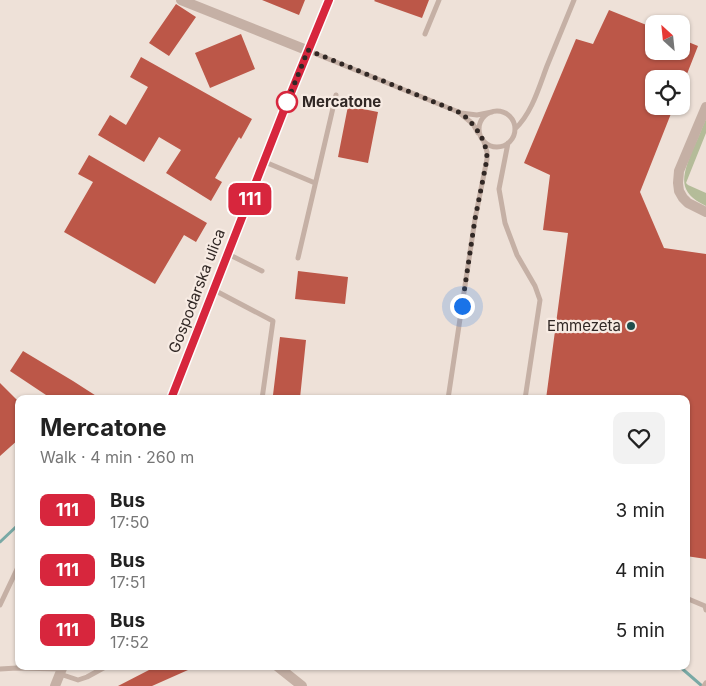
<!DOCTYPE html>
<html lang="en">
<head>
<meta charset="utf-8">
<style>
	body { margin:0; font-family:Inter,sans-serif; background:#f2f2f2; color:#222; height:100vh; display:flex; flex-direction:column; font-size:19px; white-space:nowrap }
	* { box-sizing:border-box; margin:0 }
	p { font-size:16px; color:#767676 }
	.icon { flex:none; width:28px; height:28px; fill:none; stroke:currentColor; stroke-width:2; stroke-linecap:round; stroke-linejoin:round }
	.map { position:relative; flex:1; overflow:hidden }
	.side { position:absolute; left:15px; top:395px; width:675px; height:275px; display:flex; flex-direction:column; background:#fff; border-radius:10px; box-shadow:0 1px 4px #0004 }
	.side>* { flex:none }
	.badge { padding:0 10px; border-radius:8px; font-size:18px; line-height:32px }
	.needle { width:32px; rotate:333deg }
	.buttons { position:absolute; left:645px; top:15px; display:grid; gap:10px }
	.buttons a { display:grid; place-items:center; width:45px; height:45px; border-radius:10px; background:#fff; box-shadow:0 1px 4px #0004; font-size:25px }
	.you { position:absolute; width:25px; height:25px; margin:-12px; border:4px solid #fff; border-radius:50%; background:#1a73e8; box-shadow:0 0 0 8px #1a73e833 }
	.map>.badge { position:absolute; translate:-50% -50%; box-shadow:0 0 0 2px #fff }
	.round { display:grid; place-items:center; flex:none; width:52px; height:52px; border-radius:10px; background:#f2f2f2 }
	.head { display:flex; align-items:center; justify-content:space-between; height:85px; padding:0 25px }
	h1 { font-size:24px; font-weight:700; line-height:38px }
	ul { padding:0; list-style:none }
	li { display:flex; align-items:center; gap:15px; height:60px; padding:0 25px }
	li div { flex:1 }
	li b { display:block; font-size:19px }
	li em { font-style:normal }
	li .badge { min-width:55px; font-weight:700; text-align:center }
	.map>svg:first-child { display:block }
	.green { fill:#b4bc99 }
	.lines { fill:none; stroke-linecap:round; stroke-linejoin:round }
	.stream { stroke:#79a9a5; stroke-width:3 }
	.building { fill:#bc5748 }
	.lane { stroke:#c5b0a5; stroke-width:5 }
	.street { stroke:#c5b0a5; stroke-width:10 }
	.line-casing { stroke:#fff; stroke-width:11 }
	.line { stroke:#d7263d; stroke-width:8 }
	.walk { stroke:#312825; stroke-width:5; stroke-dasharray:0 9 }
	.stop-dot { fill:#fff; stroke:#d7263d; stroke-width:2.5 }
	.poi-dot { fill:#1f4f4d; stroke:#f7ebe3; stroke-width:2 }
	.labels { text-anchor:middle; stroke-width:4.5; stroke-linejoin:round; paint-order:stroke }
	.stop-label { font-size:15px; font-weight:bold; fill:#312825; stroke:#f7ebe3; text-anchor:start }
	.street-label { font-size:15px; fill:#312825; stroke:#f7ebe3 }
	.poi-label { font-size:15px; fill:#312825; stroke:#f7ebe3; text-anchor:end }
</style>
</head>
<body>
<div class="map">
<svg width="706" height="686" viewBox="0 0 706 686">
	<rect width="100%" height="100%" fill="#eee1d8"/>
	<!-- green -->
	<path class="green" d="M706,119v14l-20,50 2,2 18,8v13c-29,-14 -24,-29 -14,-55 5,-10 9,-21 14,-32z"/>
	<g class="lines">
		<!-- stream -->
		<path class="stream" d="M0,542l19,-18
			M679,666l23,20"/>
	</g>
	<!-- building -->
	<path class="building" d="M262,0h43l-6,15z
		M375,0h54l-7,18 -48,-17z
		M176,4l20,13 -27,39 -20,-13z
		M609,10l45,18v23h27v-12l17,7 -13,33h-31v27h20l-34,86 24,56 42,6v305l-20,-3v-157h-140l22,-166 -25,-3 7,-55 -26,-12 52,-124 17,5z
		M241,34l14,35 -45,19 -15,-35z
		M141,57l111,62 -11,20 -2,-2 -24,41 7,4 -11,19 -45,-28 15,-23 -22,-13 -15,25 -46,-27 12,-20 16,10 22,-38 -18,-10z
		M348,106l30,6 -10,51 -30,-6z
		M89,155l118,68 -11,19 -12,-7 -29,49 -91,-52 29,-50 -15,-8z
		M298,271l50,6 -3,27 -50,-5z
		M280,337l26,3 -6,58 -27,-3z
		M23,351l50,30 28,18h-49l-42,-28z
		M0,383l19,19v37l-19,17z
		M148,666h49l-45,20h-34l31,-16z"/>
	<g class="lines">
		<!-- lane -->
		<path class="lane" d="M425,34l14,-34
			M309,51l152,62 16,2 15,-3
			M479 129a18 18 0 1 1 36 0a18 18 0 1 1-36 0Z
			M461,114l12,10 5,9
			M515,129c17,-16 24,-42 32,-63 9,-22 18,-44 27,-66
			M508,143l-9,46 6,34 12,32 18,31 5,14 -15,99
			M265,162l50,21
			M228,254l34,17
			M298,258l38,-163
			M214,290l59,31 -11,78
			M448,399l27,-180 12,-60v-7l-3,-10
			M686,598l19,8 1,4
			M0,605l19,-40
			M0,669l17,-1 45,1
			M60,674l18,6 9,-3 20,-11
			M704,686l2,-3"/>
		<!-- street -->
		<path class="street" d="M181,0l128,51
			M706,107l-27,64 -1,12 1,8 4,7 5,5 18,9
			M171,399l115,-294 43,-105
			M277,666l25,20
			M55,686l8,-20"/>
	</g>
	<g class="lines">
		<!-- line casing -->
		<g class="line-casing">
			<path id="line" d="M171,399l115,-294 43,-105"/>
		</g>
		<!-- line -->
		<use href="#line" class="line"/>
		<!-- walk -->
		<path class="walk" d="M287,102l-1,3 22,-55 153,63c14,12 26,27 26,46l-12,60 -13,87"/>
	</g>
	<!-- markers -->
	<circle class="stop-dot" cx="287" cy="102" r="10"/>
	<circle class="poi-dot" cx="631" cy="326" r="5"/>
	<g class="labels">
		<!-- stop labels -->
		<g class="stop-label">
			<text x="302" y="107">Mercatone</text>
		</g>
		<!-- street labels -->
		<g class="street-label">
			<text transform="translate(197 291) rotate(-69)" y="5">Gospodarska ulica</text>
		</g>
		<!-- poi labels -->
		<g class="poi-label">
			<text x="621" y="331">Emmezeta</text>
		</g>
	</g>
</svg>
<div class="buttons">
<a><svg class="needle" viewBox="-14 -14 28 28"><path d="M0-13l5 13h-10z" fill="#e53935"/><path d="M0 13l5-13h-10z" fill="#767676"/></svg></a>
<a><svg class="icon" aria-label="locate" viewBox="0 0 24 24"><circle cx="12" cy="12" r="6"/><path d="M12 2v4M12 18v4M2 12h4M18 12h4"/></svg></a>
</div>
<div class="you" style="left:462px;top:306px"></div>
<b class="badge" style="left:250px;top:199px;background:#d7263d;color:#fff">111</b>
<section class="side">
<div class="head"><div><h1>Mercatone</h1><p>Walk · 4 min · 260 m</p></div><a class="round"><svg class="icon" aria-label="heart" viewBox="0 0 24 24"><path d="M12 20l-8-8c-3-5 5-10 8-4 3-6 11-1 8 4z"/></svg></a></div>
<ul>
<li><span class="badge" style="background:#d7263d;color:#fff">111</span><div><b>Bus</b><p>17:50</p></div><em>3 min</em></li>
<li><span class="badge" style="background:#d7263d;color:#fff">111</span><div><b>Bus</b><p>17:51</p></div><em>4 min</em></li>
<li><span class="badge" style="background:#d7263d;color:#fff">111</span><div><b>Bus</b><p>17:52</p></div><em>5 min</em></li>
</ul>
</section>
</div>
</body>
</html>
